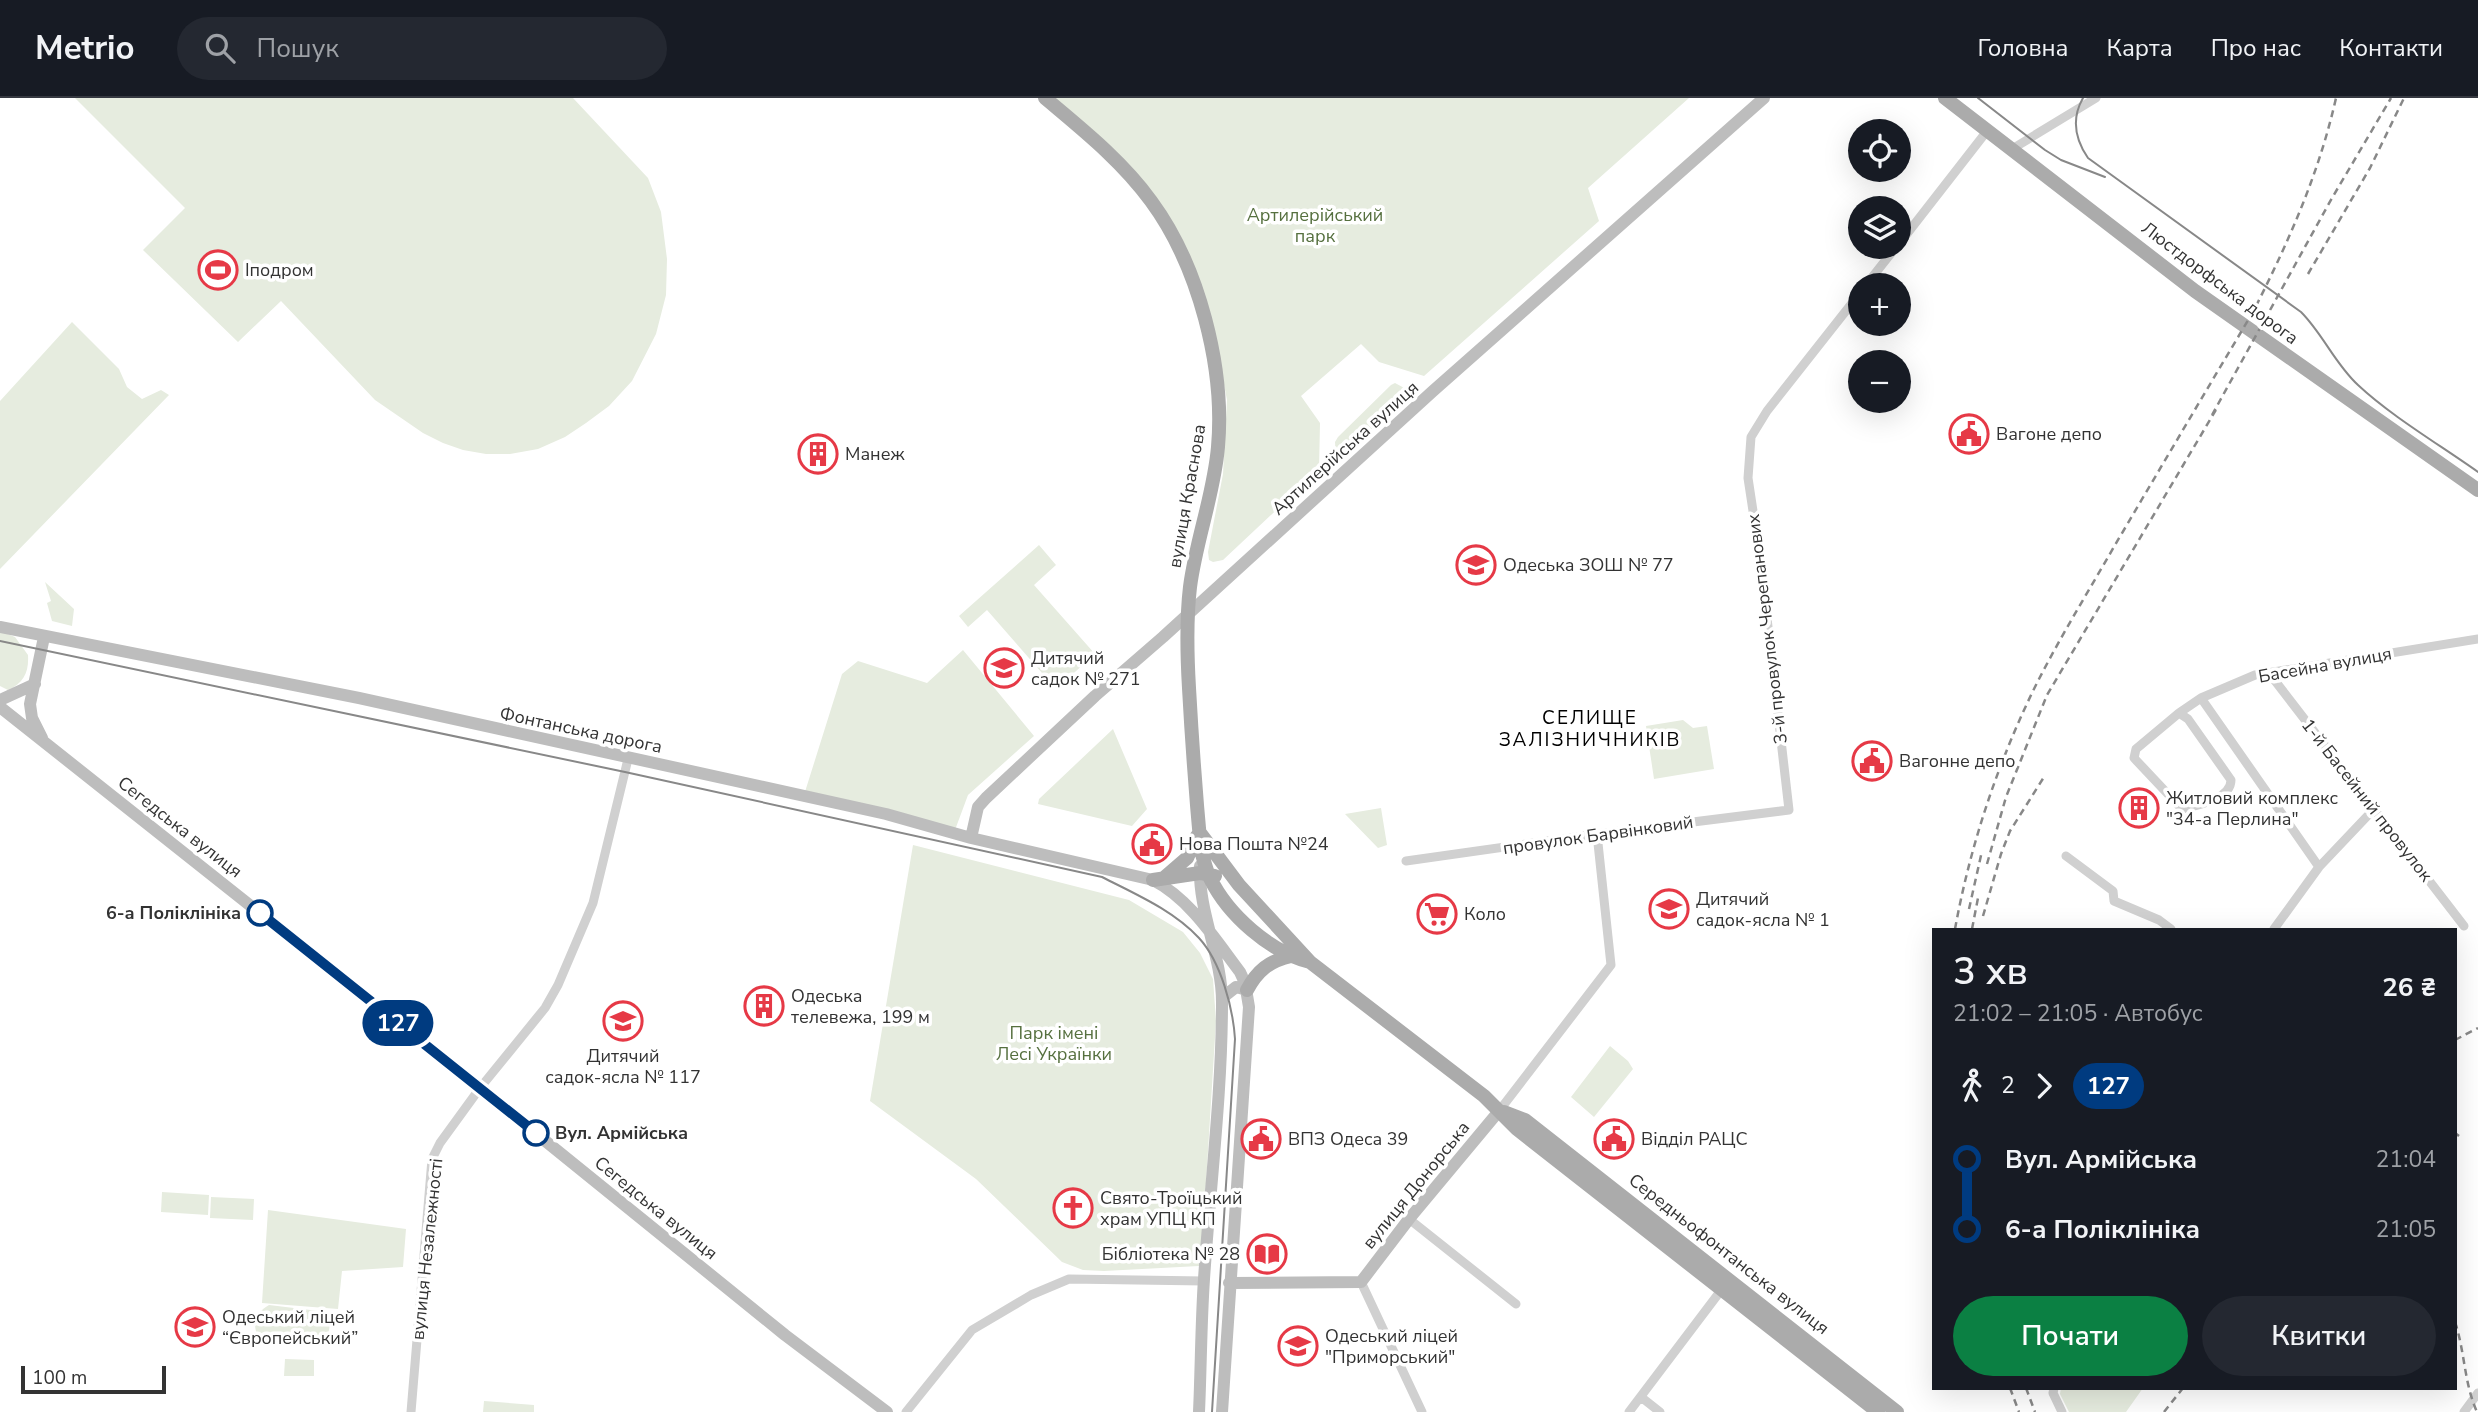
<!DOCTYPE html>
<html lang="uk">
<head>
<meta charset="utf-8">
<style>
	body { margin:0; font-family:"Nunito Sans",sans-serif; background:#242831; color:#f1f3f6; height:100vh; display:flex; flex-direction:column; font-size:26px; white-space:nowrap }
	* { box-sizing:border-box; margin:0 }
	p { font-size:23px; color:#9ea1a6 }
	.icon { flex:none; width:38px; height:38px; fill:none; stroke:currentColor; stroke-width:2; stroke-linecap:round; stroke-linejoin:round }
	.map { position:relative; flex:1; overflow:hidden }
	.details { position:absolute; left:1932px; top:830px; width:525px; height:462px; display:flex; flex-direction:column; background:#171b24; border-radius:0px; box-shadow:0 7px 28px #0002 }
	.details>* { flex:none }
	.badge { padding:0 14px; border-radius:23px; font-size:24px; line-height:46px }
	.fabs { position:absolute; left:1848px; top:21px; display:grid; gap:14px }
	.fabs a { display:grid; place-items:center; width:63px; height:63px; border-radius:50%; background:#171b24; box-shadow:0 7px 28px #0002; font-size:35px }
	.scale { position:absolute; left:21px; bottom:18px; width:145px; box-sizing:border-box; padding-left:7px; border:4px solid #333; border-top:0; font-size:19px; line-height:24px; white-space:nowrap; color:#333; -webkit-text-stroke:5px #fff; paint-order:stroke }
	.map>.badge { position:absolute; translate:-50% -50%; box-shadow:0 0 0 4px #fff }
	.legs { display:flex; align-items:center; gap:10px; height:77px; padding:0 21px; font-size:23px }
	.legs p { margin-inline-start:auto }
	.overview { display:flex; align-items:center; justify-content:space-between; height:119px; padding:0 21px }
	h1 { font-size:38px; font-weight:600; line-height:52px }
	.primary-button { display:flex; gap:14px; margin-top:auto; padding:14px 21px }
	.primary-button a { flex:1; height:80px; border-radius:42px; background:#0b8043; color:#fff; font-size:28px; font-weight:600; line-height:80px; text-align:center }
	.primary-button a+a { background:#242831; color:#f1f3f6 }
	ul { padding:0 21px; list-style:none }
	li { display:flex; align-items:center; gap:24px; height:70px; font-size:26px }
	li i { display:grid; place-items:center; width:10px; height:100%; margin:0 9px; background:currentColor }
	li i::after { content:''; width:18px; height:18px; margin:-9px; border:5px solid; border-radius:50%; background:#171b24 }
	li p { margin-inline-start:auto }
	li:first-child i { background:linear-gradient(#0000 50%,currentColor 0) }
	li:last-child i { background:linear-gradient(currentColor 50%,#0000 0) }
	header { display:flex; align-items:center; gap:42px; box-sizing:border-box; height:98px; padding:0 35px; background:#171b24; border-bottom:2px solid #363941 }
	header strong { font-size:33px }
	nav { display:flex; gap:38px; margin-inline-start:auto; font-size:24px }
	.search { width:490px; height:63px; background:#242831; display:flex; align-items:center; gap:18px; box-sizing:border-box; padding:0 24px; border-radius:38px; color:#9ea1a6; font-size:26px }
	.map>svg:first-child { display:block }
	.green { fill:#e6ecdf }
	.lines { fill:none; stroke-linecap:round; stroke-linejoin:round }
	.street { stroke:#d0d0d0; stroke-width:9 }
	.secondary { stroke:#bdbdbd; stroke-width:12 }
	.primary { stroke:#ababab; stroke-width:14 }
	.tram { stroke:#888; stroke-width:2 }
	.rail { stroke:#888; stroke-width:2.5; stroke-dasharray:7 5; stroke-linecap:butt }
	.line-1-casing { stroke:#fff; stroke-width:16 }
	.line-1 { stroke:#003b80; stroke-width:10 }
	.stop-1-dot { fill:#fff; stroke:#003b80; stroke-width:3.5 }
	.labels { text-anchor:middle; stroke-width:7; stroke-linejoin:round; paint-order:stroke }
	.park-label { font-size:18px; fill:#56703f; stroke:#fff }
	.poi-label { font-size:18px; fill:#333; stroke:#fff; text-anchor:start }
	.street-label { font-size:18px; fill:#333; stroke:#fff }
	.stop-label { font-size:18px; font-weight:bold; fill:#333; stroke:#fff; text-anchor:end }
	.neighbourhood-label { font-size:19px; letter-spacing:2px; fill:#000; stroke:#fff }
</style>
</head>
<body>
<header>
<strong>Metrio</strong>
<div class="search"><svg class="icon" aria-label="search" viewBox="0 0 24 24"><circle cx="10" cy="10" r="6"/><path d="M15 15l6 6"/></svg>Пошук</div>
<nav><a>Головна</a><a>Карта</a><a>Про нас</a><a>Контакти</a></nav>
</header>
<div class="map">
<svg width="2478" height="1314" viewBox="0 0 2478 1314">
	<rect width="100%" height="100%" fill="#fff"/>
	<!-- green -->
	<path class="green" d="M75,0h498l75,80 13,34 6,47 -1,36 -10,39 -24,47 -23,25 -23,17 -21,14 -27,12 -28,5h-24l-23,-4 -20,-7 -20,-10 -48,-33 -94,-99 -43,41 -95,-92 42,-42z
		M1051,0h638l-101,90 11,33 -175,155 -45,-14 -18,-18 -60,52 19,27 -1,47 -96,90 -10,2 -4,-2 -1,-8 15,-78 4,-74 -15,-77 -39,-96z
		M72,224l47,47 8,18 15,12 19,-9 8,5 -169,174v-168z
		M1395,285l13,7v8l-72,62 -1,-18 3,-5 53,-52z
		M1039,447l17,20 -22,20 61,69 -39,35 -69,-79 -19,17 -9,-11z
		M45,484l29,27 -2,17 -20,-5 -5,-18 4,-2z
		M0,533l15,6 13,18c1,17 -4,28 -20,35l-8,-4z
		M963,552l71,86 -66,59 -13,35 -151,-35 38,-121 16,-13 69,22z
		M1683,622l10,8 14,-2 7,43 -60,10 -8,-53z
		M1113,631l34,80 -15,17 -94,-22 1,-5z
		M1381,710l6,37 -9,3 -33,-34z
		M913,747l216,55 54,32 17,21 13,26 3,42 -14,227 -3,18 -95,5 -21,-1 -21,-8 -86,-83 -106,-78z
		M1610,948l18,15 5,8 -39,48 -23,-20z
		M162,1094l47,3 -1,20 -47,-3z
		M211,1099l43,2 -1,21 -43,-2z
		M268,1112l138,19 -3,38 -61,4 -4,38 -76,-6z
		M269,1207l58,7c5,13 3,26 -10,35l-54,-5c-13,-12 -9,-29 6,-37z
		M285,1261l29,1v16h-30z
		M2061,1290h82l-17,24h-57l-9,-18z
		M484,1303l50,4v7h-51z"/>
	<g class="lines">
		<!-- street -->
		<path class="street" d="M2012,51l84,-51
			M1899,146l88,-113
			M1866,187l30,-38
			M2269,575l195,253
			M2201,600l118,169
			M2179,615l9,6 43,61c0,19 -33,25 -49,29l-48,-51 2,-9 43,-36 22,-15 54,-23 223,-36
			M2066,758l47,35 1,10 45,19 12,9
			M1406,763l191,-27 192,-24 -29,-253 -12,-79 3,-41 16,-26 93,-118
			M2274,831l45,-62 55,-58
			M1499,1013l112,-146 -14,-131
			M1409,1121l107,85
			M1361,1184l61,130
			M2054,1290l-1,5 9,19
			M1641,1299l19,15
			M411,1314l21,-253 8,-16 40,-55 65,-80 13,-23 35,-82 35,-144
			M906,1314l66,-82 59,-35 38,-16 135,2
			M1629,1314l93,-123
			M2464,1314l14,-19"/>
		<!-- secondary -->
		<path class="secondary" d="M0,529l359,71 527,116 85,24 182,42c37,19 62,59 87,92l5,11 4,24 -27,405
			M0,602l35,-16
			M0,609l480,381 305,247 102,77
			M42,640l-10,-20 -2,-14 14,-67
			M971,740l7,-31 8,-9 109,-102 68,-59 270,-246 331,-293
			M1222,900l14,-11 11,3
			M1229,1185l132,-1 48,-63 90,-108
			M1199,1314c2,-44 2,-89 5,-133 6,-92 18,-185 18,-277 0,-46 -24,-90 -22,-136"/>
		<!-- primary -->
		<path class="primary" d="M1045,0c38,32 77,63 106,103 48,65 74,167 67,246 -4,47 -22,93 -28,140 -4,34 -3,67 -1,101 3,54 7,109 12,163 3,9 5,19 9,27 18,37 60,74 100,84
			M1945,0l250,193 283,199
			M1200,735l39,52 71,77 174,134 33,33 361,283
			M1165,779l22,-19 10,-22
			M1153,782l47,-7 15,3
			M1247,892c10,-19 22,-29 44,-34
			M1504,1014l21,8 372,292"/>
		<!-- tram -->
		<path class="tram" d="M1978,0l67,52 16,10 44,17
			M2083,0c-12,21 -8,41 5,60l213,154c22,22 34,52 57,73 33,31 82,60 120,87
			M0,543l625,131 477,105c33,17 71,33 97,61 22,24 34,70 36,101l-23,373"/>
		<!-- rail -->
		<path class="rail" d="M2308,176l62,-106 34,-70
			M2212,317l120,-217 59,-100
			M1987,766l19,-67 41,-102 170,-287
			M1969,811l13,-58
			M1983,818l18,-62 9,-23 34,-54
			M1955,831c15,-82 41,-161 77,-236 25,-51 55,-99 83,-148 46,-78 92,-156 138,-233 35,-69 66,-138 83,-214
			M1972,831l6,-31
			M2455,942l23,-12
			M2455,1035l4,3
			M2455,1224c10,30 9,61 22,90
			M2010,1290l9,24
			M2026,1290l9,24
			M2164,1314l19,-24"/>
	</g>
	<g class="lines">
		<!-- line-1 casing -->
		<g class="line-1-casing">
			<path id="line-1" d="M260,815l276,220"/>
		</g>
		<!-- line-1 -->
		<use href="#line-1" class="line-1"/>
	</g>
	<!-- icons -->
	<defs>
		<g id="stadium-ring" transform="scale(2.0125)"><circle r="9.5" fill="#fff" stroke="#e63946" stroke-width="1.5"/><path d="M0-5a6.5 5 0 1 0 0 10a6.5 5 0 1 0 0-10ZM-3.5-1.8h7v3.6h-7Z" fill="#e63946"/></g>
		<g id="civic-ring" transform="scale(2.0125)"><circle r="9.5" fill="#fff" stroke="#e63946" stroke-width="1.5"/><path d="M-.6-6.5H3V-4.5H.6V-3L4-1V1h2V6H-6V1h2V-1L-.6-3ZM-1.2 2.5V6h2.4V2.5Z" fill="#e63946"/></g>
		<g id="building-ring" transform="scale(2.0125)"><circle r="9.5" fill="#fff" stroke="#e63946" stroke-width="1.5"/><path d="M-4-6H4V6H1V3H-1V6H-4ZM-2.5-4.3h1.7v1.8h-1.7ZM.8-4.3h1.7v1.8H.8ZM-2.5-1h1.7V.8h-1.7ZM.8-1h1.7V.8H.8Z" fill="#e63946"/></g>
		<g id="school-ring" transform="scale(2.0125)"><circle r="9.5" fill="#fff" stroke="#e63946" stroke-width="1.5"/><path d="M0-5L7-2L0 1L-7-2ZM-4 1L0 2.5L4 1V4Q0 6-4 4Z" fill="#e63946"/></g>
		<g id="supermarket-ring" transform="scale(2.0125)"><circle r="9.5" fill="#fff" stroke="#e63946" stroke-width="1.5"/><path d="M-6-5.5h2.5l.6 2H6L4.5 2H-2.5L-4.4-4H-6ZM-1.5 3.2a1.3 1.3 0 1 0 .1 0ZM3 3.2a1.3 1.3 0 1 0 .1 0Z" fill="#e63946"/></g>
		<g id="church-ring" transform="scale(2.0125)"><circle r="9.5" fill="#fff" stroke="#e63946" stroke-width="1.5"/><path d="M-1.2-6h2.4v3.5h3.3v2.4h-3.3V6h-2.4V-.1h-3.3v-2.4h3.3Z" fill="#e63946"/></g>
		<g id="library-ring" transform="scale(2.0125)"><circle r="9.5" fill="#fff" stroke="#e63946" stroke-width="1.5"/><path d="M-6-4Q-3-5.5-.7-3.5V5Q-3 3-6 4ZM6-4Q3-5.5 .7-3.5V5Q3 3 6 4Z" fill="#e63946"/></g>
	</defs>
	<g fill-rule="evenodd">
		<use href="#stadium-ring" x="218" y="172"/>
		<use href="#civic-ring" x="1969" y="336"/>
		<use href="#building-ring" x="818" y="356"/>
		<use href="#school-ring" x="1476" y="467"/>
		<use href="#school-ring" x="1004" y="570"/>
		<use href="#civic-ring" x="1872" y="663"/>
		<use href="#building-ring" x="2139" y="710"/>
		<use href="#civic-ring" x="1152" y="746"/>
		<use href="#school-ring" x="1669" y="811"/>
		<use href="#supermarket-ring" x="1437" y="816"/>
		<use href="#building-ring" x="764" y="908"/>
		<use href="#school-ring" x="623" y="923"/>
		<use href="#civic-ring" x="1261" y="1041"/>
		<use href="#civic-ring" x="1614" y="1041"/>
		<use href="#church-ring" x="1073" y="1110"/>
		<use href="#library-ring" x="1267" y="1156"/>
		<use href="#school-ring" x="195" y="1229"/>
		<use href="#school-ring" x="1298" y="1248"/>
	</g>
	<!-- markers -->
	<g class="stop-1-dot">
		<circle cx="260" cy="815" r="12"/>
		<circle cx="536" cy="1035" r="12"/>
	</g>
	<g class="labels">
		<!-- park labels -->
		<g class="park-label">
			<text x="1315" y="123">Артилерійський<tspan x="1315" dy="21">парк</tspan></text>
			<text x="1054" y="941">Парк імені<tspan x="1054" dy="21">Лесі Українки</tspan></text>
		</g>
		<!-- poi labels -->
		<g class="poi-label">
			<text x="245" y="178">Іподром</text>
			<text x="1996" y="342">Вагоне депо</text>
			<text x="845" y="362">Манеж</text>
			<text x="1503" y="473">Одеська ЗОШ № 77</text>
			<text x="1031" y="566">Дитячий<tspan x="1031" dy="21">садок № 271</tspan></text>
			<text x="1899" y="669">Вагонне депо</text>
			<text x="2166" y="706">Житловий комплекс<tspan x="2166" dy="21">"34-а Перлина"</tspan></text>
			<text x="1179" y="752">Нова Пошта №24</text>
			<text x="1696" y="807">Дитячий<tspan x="1696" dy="21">садок-ясла № 1</tspan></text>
			<text x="1464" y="822">Коло</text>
			<text x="791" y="904">Одеська<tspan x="791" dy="21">телевежа, 199 м</tspan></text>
			<text x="623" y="964" text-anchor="middle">Дитячий<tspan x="623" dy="21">садок-ясла № 117</tspan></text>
			<text x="1288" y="1047">ВПЗ Одеса 39</text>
			<text x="1641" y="1047">Відділ РАЦС</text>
			<text x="1100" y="1106">Свято-Троїцький<tspan x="1100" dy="21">храм УПЦ КП</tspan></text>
			<text x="1240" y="1162" text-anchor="end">Бібліотека № 28</text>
			<text x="222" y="1225">Одеський ліцей<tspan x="222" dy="21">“Європейський”</tspan></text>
			<text x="1325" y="1244">Одеський ліцей<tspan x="1325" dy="21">"Приморський"</tspan></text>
		</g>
		<!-- street labels -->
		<g class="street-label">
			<text transform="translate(2220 185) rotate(37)" y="6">Люстдорфська дорога</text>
			<text transform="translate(1345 350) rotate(-42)" y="6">Артилерійська вулиця</text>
			<text transform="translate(1187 398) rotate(-80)" y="6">вулиця Краснова</text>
			<text transform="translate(1767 531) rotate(-97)" y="6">3-й провулок Черепанових</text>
			<text transform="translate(2325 567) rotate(-10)" y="6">Басейна вулиця</text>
			<text transform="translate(581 632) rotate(12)" y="6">Фонтанська дорога</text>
			<text transform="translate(2367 702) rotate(52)" y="6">1-й Басейний провулок</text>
			<text transform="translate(180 729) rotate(38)" y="6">Сегедська вулиця</text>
			<text transform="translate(1598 737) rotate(-8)" y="6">провулок Барвінковий</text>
			<text transform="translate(1416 1087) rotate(-51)" y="6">вулиця Донорська</text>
			<text transform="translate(656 1110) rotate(39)" y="6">Сегедська вулиця</text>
			<text transform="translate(427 1151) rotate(-84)" y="6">вулиця Незалежності</text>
			<text transform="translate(1729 1156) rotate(38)" y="6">Середньофонтанська вулиця</text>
		</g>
		<!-- stop labels -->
		<g class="stop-label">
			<text x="241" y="821">6-а Поліклініка</text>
			<text x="555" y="1041" text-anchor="start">Вул. Армійська</text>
		</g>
		<!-- neighbourhood labels -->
		<g class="neighbourhood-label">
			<text x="1590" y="626">СЕЛИЩЕ<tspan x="1590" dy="22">ЗАЛІЗНИЧНИКІВ</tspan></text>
		</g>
	</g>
</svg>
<div class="fabs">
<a><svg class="icon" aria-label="locate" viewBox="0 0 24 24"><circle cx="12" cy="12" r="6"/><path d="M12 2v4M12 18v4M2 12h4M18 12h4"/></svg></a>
<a><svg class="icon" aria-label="layers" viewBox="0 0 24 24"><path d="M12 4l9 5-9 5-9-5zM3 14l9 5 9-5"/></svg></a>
<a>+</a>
<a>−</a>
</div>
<div class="scale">100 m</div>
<b class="badge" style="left:398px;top:925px;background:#003b80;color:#fff">127</b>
<section class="details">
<div class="overview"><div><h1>3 хв</h1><p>21:02 – 21:05 · Автобус</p></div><b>26 ₴</b></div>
<div class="legs"><svg class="icon" aria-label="walk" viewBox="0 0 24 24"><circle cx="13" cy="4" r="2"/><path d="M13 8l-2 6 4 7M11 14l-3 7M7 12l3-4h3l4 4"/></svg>2<svg class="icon" aria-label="forward" viewBox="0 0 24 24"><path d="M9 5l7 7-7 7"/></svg><b class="badge" style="background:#003b80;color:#fff">127</b></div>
<ul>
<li><i style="color:#003b80"></i><b>Вул. Армійська</b><p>21:04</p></li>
<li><i style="color:#003b80"></i><b>6-а Поліклініка</b><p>21:05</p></li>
</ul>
<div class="primary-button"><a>Почати</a><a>Квитки</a></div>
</section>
</div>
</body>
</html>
